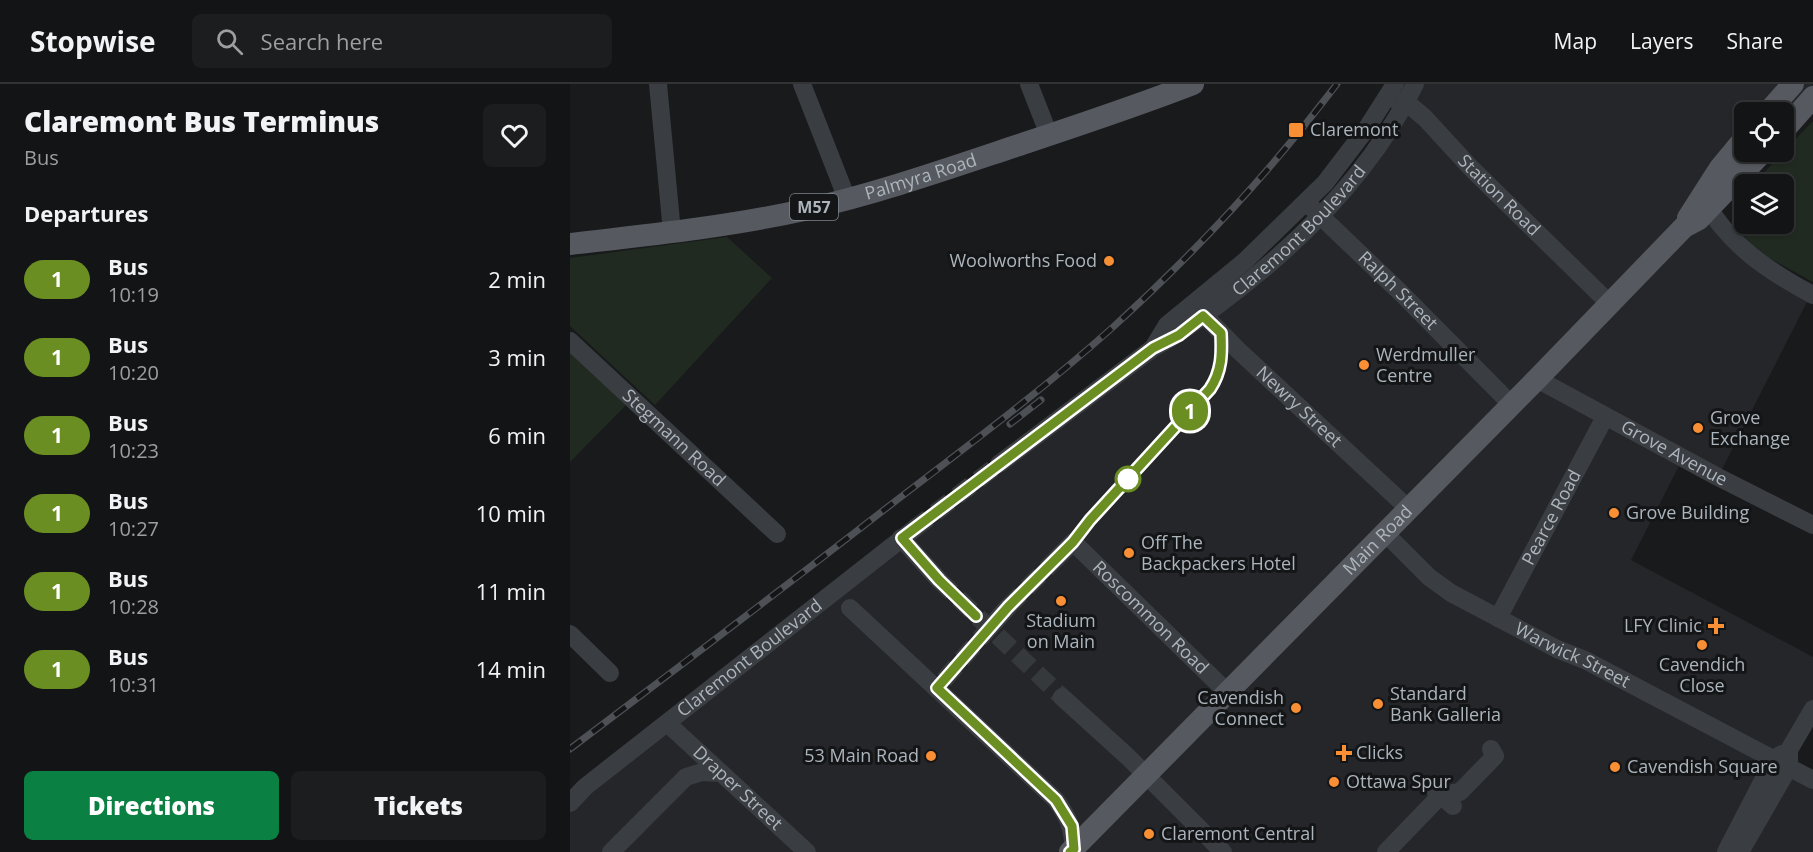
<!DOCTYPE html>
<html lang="en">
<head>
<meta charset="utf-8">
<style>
	body { margin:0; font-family:"Open Sans",sans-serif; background:#1c1d1e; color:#f1f3f6; height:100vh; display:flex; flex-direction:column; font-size:22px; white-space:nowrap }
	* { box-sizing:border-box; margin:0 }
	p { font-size:20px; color:#9d9ea0 }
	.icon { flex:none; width:33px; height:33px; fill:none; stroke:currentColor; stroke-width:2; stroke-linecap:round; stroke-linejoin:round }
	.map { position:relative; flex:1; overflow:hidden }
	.panel { display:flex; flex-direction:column; background:#131415; width:570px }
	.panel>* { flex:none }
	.badge { padding:0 12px; border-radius:20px; font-size:21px; line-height:39px }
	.tools { position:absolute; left:1164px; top:18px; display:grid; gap:12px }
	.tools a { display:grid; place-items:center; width:60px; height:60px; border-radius:9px; background:#131415; box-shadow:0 2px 4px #0004,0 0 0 2px #323334; font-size:30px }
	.map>.badge { position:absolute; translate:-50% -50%; box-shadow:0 0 0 3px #fff }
	h2 { padding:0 24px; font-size:22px; line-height:54px }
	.round { display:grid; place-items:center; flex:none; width:63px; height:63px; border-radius:9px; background:#1c1d1e }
	.summary { display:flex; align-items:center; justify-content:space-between; height:102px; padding:0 24px }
	h1 { font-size:28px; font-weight:800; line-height:45px }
	.primary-button { display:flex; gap:12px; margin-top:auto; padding:12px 24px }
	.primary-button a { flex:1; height:69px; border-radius:9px; background:#0b8043; color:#fff; font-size:24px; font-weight:800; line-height:69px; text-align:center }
	.primary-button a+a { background:#1c1d1e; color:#f1f3f6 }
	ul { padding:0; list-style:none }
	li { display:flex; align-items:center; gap:18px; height:78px; padding:0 24px }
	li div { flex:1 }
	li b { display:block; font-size:22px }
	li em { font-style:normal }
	li .badge { min-width:66px; font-weight:700; text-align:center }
	header { display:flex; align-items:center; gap:36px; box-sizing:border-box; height:84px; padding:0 30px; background:#131415; border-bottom:2px solid #323334 }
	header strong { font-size:28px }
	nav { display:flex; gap:33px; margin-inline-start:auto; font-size:21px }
	.search { width:420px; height:54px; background:#1c1d1e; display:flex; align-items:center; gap:15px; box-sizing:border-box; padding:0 21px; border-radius:9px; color:#9d9ea0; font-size:22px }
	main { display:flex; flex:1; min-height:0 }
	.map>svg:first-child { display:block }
	.built { fill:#252629 }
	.green { fill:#212a21 }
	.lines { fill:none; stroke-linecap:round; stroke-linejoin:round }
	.minor-tunnel { stroke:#36393c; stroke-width:18; stroke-dasharray:18 9; stroke-linecap:butt }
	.minor { stroke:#3a3d41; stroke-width:18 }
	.major { stroke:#565a60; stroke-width:22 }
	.rail-casing { stroke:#4d5156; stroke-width:7 }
	.rail { stroke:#141517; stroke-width:4.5; stroke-dasharray:14; stroke-linecap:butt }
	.line-casing { stroke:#fff; stroke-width:14 }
	.line { stroke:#6b8e23; stroke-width:9 }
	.poi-dot { fill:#f98f35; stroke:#141517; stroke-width:2 }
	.stop-dot { fill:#fff; stroke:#6b8e23; stroke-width:3 }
	.labels { text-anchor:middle; stroke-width:6; stroke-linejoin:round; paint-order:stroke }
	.shield { fill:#141517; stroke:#7e848a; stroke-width:1.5 }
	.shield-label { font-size:16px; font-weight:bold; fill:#acb4bc }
	.poi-label { font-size:18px; fill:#acb4bc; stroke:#141517; text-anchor:start }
	.street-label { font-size:18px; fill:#acb4bc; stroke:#141517 }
</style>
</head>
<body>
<header>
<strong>Stopwise</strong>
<div class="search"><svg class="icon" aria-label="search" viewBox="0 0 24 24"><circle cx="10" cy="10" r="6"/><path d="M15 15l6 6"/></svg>Search here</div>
<nav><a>Map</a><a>Layers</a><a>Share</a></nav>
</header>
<main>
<section class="panel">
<div class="summary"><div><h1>Claremont Bus Terminus</h1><p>Bus</p></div><a class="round"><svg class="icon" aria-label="heart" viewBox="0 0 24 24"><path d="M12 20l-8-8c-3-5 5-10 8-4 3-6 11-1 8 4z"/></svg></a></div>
<h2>Departures</h2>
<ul>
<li><span class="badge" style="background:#6b8e23;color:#fff">1</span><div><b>Bus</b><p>10:19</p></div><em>2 min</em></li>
<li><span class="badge" style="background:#6b8e23;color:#fff">1</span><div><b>Bus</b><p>10:20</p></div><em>3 min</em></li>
<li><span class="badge" style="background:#6b8e23;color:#fff">1</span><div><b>Bus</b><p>10:23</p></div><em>6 min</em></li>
<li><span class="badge" style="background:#6b8e23;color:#fff">1</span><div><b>Bus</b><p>10:27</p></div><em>10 min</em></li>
<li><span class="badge" style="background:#6b8e23;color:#fff">1</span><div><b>Bus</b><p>10:28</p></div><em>11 min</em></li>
<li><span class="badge" style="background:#6b8e23;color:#fff">1</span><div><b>Bus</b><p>10:31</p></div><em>14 min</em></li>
</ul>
<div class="primary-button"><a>Directions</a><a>Tickets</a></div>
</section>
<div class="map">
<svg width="1243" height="768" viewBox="0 0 1243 768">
	<rect width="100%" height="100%" fill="#191a1c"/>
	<!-- built -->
	<path class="built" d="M845,0h398v13l-29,33v-18h-40v40l-35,57 102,85 -93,183 -35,-19 -52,102 182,97v52l-24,58 24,13v72h-1243v-49l344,-274 379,-285z"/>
	<!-- green -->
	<path class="green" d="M1242,38h1v160l-51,-28 -24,-24 6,-30v24h40v-40h-31z
		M157,153l45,41 -117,127 -85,-79v-68z
		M0,257l62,58 -62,63z"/>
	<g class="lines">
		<!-- minor-tunnel -->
		<path class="minor-tunnel" d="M344,445l85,-65
			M369,496l123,117
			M438,523l51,-51
			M374,596l47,-54"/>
		<!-- minor -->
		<g class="minor">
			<path d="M88,0l14,148"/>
			<path d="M232,0l45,115"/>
			<path d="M459,0l20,51"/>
			<path id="s1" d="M826,16l10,2 19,16 45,49 140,137"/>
			<path d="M1133,115c26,46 65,72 110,96"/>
			<path id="s2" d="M740,122l90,86 112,113"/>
			<path id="s3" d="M627,224l41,42 171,159"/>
			<path id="s4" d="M0,257l207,193"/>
			<path d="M583,264l14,-23 78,-64 80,-78 42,-55 28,-44"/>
			<path id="s5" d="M967,295l181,98 95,48"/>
			<path id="s6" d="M429,380l154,-116c24,-12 43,-27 65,-43 78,-58 154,-133 197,-221"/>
			<path id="s7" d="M815,449l44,44 22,16 106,56 28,11 228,120"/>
			<path d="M331,454l38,42"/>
			<path id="s8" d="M489,472l14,-14 155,151"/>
			<path d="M280,524l206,192c13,18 16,27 18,49"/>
			<path id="s9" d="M928,534l107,-201"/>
			<path d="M421,542l17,-19"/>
			<path d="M0,550l40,39"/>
			<path d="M492,613l66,60 95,95"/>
			<path id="s10" d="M97,639l140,129"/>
			<path d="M860,701l23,21"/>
			<path id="s11" d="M0,719l15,-16 329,-258"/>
			<path d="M41,768l75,-75 16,-5 17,1"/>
			<path d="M816,768l55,-57 19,-3 35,-36 -4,-7"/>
			<path d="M1156,768l48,-93 8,-5"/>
			<path d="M1170,768l49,-85v-17l24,-41"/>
		</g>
		<!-- major -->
		<g class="major">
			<path d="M1198,28l25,-28"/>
			<path d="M1214,46l29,-33"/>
			<path d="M1118,134l32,-50 24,-29"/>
			<path id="s12" d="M0,160c78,-9 157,-17 234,-34 71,-16 140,-40 209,-63 60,-20 121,-40 180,-63"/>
			<path id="s13" d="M500,768l467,-473 147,-152 15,-8 64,-67"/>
		</g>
		<!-- rail casing -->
		<g class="rail-casing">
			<path id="rail" d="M440,340l31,-24
				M0,665c103,-78 207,-156 310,-236 78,-60 158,-119 232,-185 82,-74 158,-156 225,-244"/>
		</g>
		<!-- rail -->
		<use href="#rail" class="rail"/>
	</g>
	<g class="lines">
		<!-- line casing -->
		<g class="line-casing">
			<path id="line" d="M406,532l-37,-36 -37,-42 251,-190 26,-13 24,-19 18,17c1,21 1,38 -11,56l-120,131 -17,22 -65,65 -71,81 119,112 16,26 2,23 -4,3"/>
		</g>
		<!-- line -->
		<use href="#line" class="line"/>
	</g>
	<!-- markers -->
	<g class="poi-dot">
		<rect x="718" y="38" width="16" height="16" rx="3"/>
		<circle cx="539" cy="177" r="6"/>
		<circle cx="794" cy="281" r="6"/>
		<circle cx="1128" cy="344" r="6"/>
		<circle cx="1044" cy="429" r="6"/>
		<circle cx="559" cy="469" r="6"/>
		<circle cx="491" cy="517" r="6"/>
		<path d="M1143 533h6v6h6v6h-6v6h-6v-6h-6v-6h6z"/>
		<circle cx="1132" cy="561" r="6"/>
		<circle cx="808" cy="620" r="6"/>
		<circle cx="726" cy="624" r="6"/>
		<path d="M771 660h6v6h6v6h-6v6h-6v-6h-6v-6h6z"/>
		<circle cx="361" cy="672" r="6"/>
		<circle cx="1045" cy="683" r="6"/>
		<circle cx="764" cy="698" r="6"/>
		<circle cx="579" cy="750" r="6"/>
	</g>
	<circle class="stop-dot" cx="558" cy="395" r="12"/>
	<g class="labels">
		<!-- shield labels -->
		<rect class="shield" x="220" y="110" width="48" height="26" rx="4.5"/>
		<g class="shield-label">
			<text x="244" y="129">M57</text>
		</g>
		<!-- poi labels -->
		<g class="poi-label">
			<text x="740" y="52">Claremont</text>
			<text x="527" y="183" text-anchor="end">Woolworths Food</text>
			<text x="806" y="277">Werdmuller<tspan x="806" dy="21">Centre</tspan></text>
			<text x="1140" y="340">Grove<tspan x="1140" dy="21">Exchange</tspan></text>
			<text x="1056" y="435">Grove Building</text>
			<text x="571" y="465">Off The<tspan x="571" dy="21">Backpackers Hotel</tspan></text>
			<text x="491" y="543" text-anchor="middle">Stadium<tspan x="491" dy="21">on Main</tspan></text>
			<text x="1132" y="548" text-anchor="end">LFY Clinic</text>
			<text x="1132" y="587" text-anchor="middle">Cavendich<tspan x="1132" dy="21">Close</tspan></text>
			<text x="820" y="616">Standard<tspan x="820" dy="21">Bank Galleria</tspan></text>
			<text x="714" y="620" text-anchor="end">Cavendish<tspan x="714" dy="21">Connect</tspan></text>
			<text x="786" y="675">Clicks</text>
			<text x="349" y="678" text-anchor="end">53 Main Road</text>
			<text x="1057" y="689">Cavendish Square</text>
			<text x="776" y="704">Ottawa Spur</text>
			<text x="591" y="756">Claremont Central</text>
		</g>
		<!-- street labels -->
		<g class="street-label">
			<text dy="6" stroke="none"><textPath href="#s12" startOffset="358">Palmyra Road</textPath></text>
			<text dy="6" stroke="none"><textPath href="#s1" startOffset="142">Station Road</textPath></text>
			<text dy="6" stroke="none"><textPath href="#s6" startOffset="381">Claremont Boulevard</textPath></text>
			<text dy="6" stroke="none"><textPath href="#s2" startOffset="122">Ralph Street</textPath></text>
			<text dy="6" stroke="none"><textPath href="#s3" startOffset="142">Newry Street</textPath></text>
			<text dy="6" stroke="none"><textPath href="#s4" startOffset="142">Stegmann Road</textPath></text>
			<text dy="6" stroke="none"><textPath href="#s5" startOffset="156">Grove Avenue</textPath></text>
			<text dy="6" stroke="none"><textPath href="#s9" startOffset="114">Pearce Road</textPath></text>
			<text dy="6" stroke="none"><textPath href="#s13" startOffset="438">Main Road</textPath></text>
			<text dy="6" stroke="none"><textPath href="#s8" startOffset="128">Roscommon Road</textPath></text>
			<text dy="6" stroke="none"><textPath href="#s7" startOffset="226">Warwick Street</textPath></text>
			<text dy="6" stroke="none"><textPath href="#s11" startOffset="231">Claremont Boulevard</textPath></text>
			<text dy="6" stroke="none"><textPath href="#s10" startOffset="96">Draper Street</textPath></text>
		</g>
	</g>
</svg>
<div class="tools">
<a><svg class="icon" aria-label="locate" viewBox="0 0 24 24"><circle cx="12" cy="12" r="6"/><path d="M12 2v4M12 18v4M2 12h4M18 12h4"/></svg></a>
<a><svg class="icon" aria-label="layers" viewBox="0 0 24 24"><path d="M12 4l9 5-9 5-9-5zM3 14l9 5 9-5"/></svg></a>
</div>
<b class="badge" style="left:620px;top:327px;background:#6b8e23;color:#fff">1</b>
</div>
</main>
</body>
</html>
